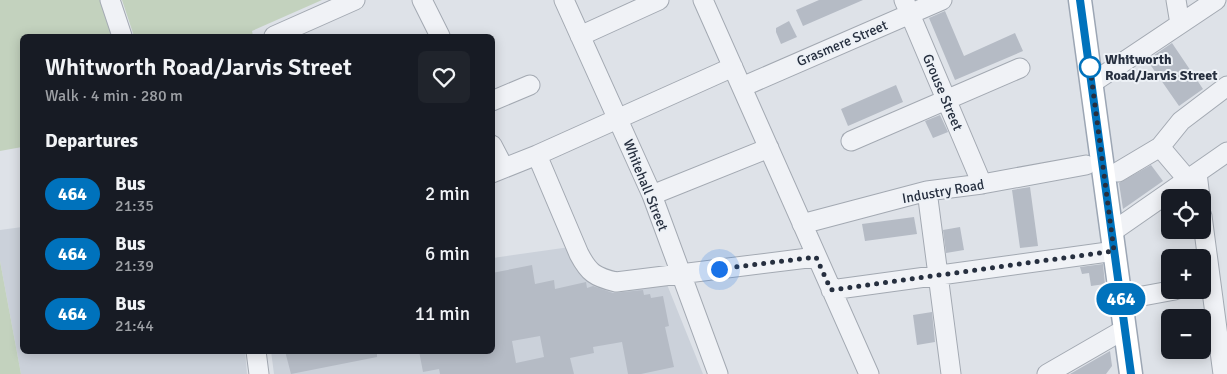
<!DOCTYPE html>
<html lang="en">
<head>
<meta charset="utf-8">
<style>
	body { margin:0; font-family:Signika,sans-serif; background:#20242c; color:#f1f3f6; height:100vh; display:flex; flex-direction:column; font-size:19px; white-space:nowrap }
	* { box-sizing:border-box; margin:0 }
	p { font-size:16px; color:#9ea1a6 }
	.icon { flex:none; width:28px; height:28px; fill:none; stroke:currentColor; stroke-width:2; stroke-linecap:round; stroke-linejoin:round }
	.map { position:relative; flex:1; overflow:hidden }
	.details { position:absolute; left:20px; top:34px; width:475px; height:320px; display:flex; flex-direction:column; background:#171b24; border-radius:8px; box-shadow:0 2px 12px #0003 }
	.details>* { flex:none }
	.badge { padding:0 10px; border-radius:16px; font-size:18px; line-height:32px }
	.tools { position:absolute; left:1161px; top:189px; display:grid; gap:10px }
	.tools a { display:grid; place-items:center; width:50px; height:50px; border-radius:8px; background:#171b24; box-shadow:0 2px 12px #0003; font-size:25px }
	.you { position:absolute; width:25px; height:25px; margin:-12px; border:4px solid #fff; border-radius:50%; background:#1a73e8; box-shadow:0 0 0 8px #1a73e833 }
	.map>.badge { position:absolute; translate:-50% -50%; box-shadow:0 0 0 2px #fff }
	h2 { padding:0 25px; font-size:19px; line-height:45px }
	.round { display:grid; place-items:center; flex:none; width:52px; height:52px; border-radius:8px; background:#20242c }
	.overview { display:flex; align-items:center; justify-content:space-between; height:85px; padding:0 25px }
	h1 { font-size:24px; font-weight:600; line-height:38px }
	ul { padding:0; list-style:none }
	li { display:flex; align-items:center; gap:15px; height:60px; padding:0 25px }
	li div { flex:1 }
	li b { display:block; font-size:19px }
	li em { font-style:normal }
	li .badge { min-width:55px; font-weight:700; text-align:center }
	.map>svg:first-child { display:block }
	.built { fill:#cbd1da }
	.green { fill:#c3d2be }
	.building { fill:#b5bbc5; fill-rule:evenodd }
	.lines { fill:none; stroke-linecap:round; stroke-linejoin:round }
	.minor-casing { stroke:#a3a9b2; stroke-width:21 }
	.major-casing { stroke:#9ca6b4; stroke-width:25 }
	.minor { stroke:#f0f2f6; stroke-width:19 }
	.major { stroke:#fff; stroke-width:22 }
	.line-casing { stroke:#fff; stroke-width:11 }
	.line { stroke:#0072bc; stroke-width:8 }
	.walk { stroke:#262f3f; stroke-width:5; stroke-dasharray:0 9 }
	.stop-dot { fill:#fff; stroke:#0072bc; stroke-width:2.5 }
	.labels { text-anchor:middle; stroke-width:4; stroke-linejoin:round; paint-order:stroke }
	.street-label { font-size:14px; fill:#262f3f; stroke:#edf1f6 }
	.stop-label { font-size:14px; font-weight:bold; fill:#262f3f; stroke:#edf1f6; text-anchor:start }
</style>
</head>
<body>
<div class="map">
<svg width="1227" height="374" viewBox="0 0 1227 374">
	<rect width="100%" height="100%" fill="#dee2e8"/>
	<!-- built -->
	<path class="built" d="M22,227v124h223l2,23h-226l-21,-113v-31z
		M570,247l24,31 68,-6 41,102h-429l-3,-23h221l1,-93z"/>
	<!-- green -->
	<path class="green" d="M0,0h102l14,36h-94v111l-22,4z
		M122,0h200l-70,31 1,5h-119z
		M0,261l21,113h-21z"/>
	<!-- building -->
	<path class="building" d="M819,0h44l-60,26 -7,-16z
		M945,11l19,45 51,-23 8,18 -68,29 -26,-62z
		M789,21l8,16 -16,7 -5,-12v-4z
		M1172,43l31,46 -24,17 -32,-46z
		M896,85l7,17 -55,24 -7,-17z
		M940,115l8,17 -15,6 -8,-17z
		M1151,165l12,16 -40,28 -4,-26z
		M1030,187l8,59 -18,2 -8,-58z
		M914,217l3,17 -52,7 -3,-17z
		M960,227l4,23 -18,3 -3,-23z
		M1103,264l2,20 -14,2 -2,-13 -7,1 -2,-7z
		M532,265l3,19 19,-4 1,9 31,-7 1,6 6,-2 20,7 30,-3 1,5 6,-1 1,4 12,-2 6,30 -4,1 9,40 -33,7h-13l-6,-32 -29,5 1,6 -24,5 4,16h-134l-1,-5 -16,3 -4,-21h73v-78zM540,336l4,21 -28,6 -4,-22z
		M932,312l3,30 -18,3 -4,-30z
		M285,351h92v6l-86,17z
		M1110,351l2,15 -6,8h-36z"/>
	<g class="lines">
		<!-- minor casing -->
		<g class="minor-casing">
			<path id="minor" d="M110,0l12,36
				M422,0l18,36
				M564,0l88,195 66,179
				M703,0l166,374
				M904,0l78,184
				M1176,0l4,24
				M274,36l81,-36
				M580,36l79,-36
				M1092,83l124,-83
				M742,87l200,-87
				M492,101l38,-16
				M851,141l169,-73
				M492,145l12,23
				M1160,147l28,33
				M537,155l42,99c10,19 16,23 37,28l200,-25
				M1118,172l42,-25 21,-26 46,-35
				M492,173l45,-18 196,-88
				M1197,173l3,25
				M927,191l24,183
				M652,195l117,-47
				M1202,216l21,158
				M802,224l125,-33 55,-7 104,-19
				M1112,232l115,-80
				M831,290l284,-39
				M1121,300l54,-10
				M256,351l3,23
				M1047,374l78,-45"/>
		</g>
		<!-- major casing -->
		<g class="major-casing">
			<path id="major" d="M1080,0l51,374"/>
		</g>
		<!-- minor -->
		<use href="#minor" class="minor"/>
		<!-- major -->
		<use href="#major" class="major"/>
	</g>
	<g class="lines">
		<!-- line casing -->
		<g class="line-casing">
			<path id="line" d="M1080,0l51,374"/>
		</g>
		<!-- line -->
		<use href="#line" class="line"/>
		<!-- walk -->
		<path class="walk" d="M719,269l97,-12 15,33 283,-39 -24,-184"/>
	</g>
	<!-- markers -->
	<circle class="stop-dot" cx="1090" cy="67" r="10"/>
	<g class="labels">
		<!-- street labels -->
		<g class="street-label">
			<text transform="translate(842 43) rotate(-23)" y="5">Grasmere Street</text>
			<text transform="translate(943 92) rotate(67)" y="5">Grouse Street</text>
			<text transform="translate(646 185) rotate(68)" y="5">Whitehall Street</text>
			<text transform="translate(943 191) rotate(-10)" y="5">Industry Road</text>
		</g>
		<!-- stop labels -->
		<g class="stop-label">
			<text x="1105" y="64">Whitworth<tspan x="1105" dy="16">Road/Jarvis Street</tspan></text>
		</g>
	</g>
</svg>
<div class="tools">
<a><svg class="icon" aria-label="locate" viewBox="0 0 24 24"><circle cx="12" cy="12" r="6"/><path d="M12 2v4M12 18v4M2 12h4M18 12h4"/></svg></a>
<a>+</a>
<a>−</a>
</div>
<div class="you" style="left:719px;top:269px"></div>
<b class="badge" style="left:1121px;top:299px;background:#0072bc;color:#fff">464</b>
<section class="details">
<div class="overview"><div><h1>Whitworth Road/Jarvis Street</h1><p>Walk · 4 min · 280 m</p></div><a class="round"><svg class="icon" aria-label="heart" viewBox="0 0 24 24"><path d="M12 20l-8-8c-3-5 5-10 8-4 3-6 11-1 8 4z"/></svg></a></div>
<h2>Departures</h2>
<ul>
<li><span class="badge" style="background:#0072bc;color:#fff">464</span><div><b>Bus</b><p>21:35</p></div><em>2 min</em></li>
<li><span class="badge" style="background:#0072bc;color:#fff">464</span><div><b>Bus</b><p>21:39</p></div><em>6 min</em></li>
<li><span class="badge" style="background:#0072bc;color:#fff">464</span><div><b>Bus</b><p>21:44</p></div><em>11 min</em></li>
</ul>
</section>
</div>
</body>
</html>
